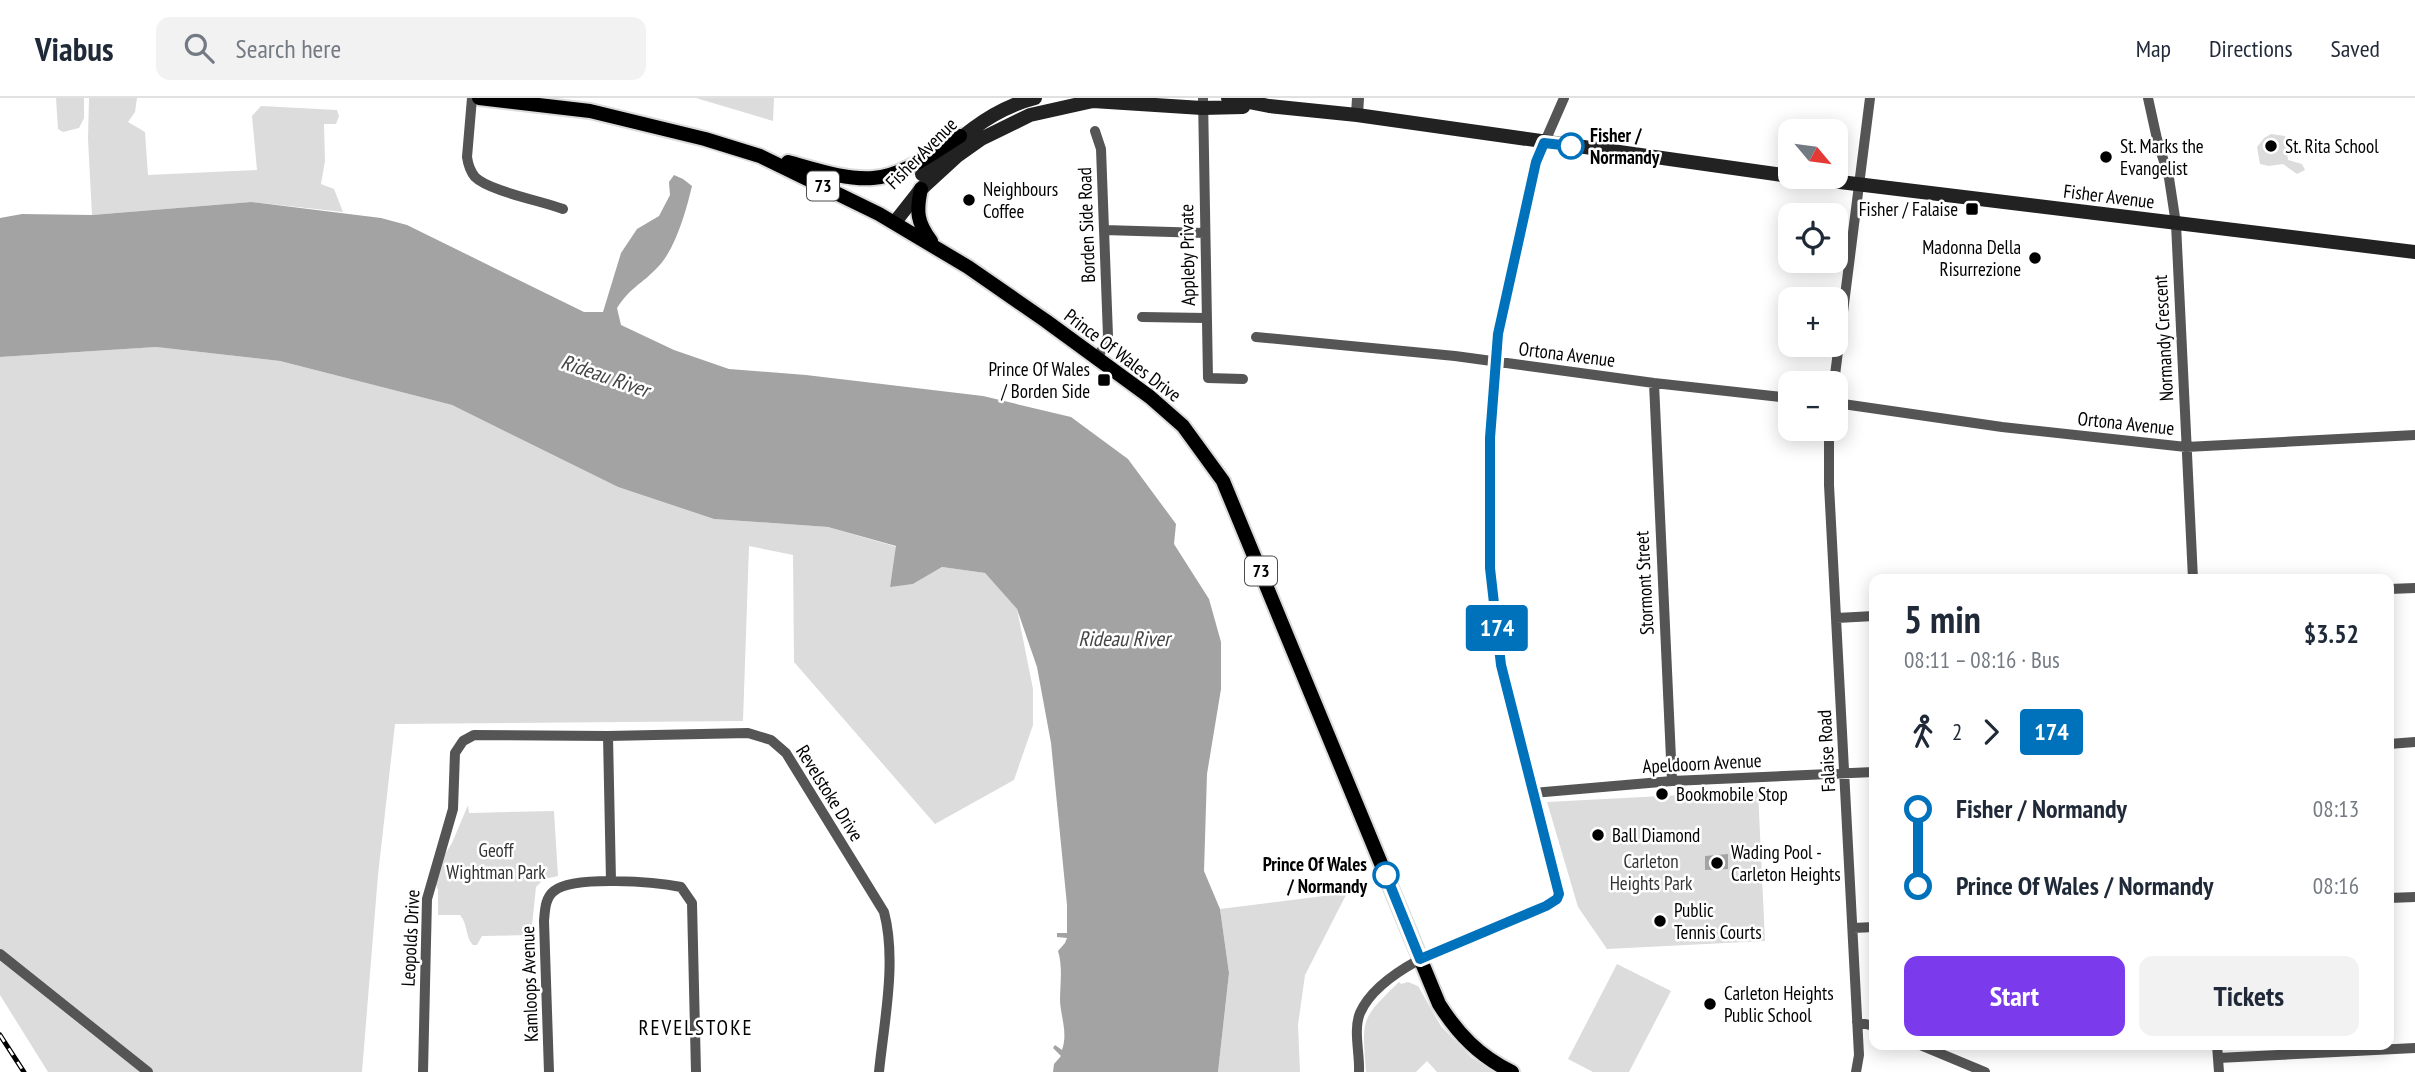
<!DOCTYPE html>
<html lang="en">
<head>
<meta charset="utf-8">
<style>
	body { margin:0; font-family:"PT Sans Narrow",sans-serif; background:#f2f2f3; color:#1f2937; height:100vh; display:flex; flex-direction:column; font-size:26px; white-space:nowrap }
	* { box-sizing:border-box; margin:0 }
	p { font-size:23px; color:#747a83 }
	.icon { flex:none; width:38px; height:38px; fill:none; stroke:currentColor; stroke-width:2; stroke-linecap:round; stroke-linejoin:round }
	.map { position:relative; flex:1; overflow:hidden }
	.side { position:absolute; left:1869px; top:476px; width:525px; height:476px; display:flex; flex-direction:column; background:#fff; border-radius:14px; box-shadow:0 4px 18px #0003 }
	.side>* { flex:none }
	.badge { padding:0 14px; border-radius:5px; font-size:24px; line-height:46px }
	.needle { width:46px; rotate:119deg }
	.buttons { position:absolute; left:1778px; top:21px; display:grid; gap:14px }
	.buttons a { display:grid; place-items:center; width:70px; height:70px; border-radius:14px; background:#fff; box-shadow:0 4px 18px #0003; font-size:35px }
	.map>.badge { position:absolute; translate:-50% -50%; box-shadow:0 0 0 4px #fff }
	.legs { display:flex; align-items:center; gap:10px; height:77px; padding:0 35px; font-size:23px }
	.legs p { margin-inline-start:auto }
	.overview { display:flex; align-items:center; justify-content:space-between; height:119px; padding:0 35px }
	h1 { font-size:38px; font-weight:600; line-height:52px }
	.button { display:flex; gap:14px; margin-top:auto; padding:14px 35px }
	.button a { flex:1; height:80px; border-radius:14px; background:#7c3aed; color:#fff; font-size:28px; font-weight:600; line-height:80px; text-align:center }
	.button a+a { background:#f2f2f3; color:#1f2937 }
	ul { padding:0 35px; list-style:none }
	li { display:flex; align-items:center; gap:24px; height:77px; font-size:26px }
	li i { display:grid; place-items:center; width:10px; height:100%; margin:0 9px; background:currentColor }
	li i::after { content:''; width:18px; height:18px; margin:-9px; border:5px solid; border-radius:50%; background:#fff }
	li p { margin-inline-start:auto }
	li:first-child i { background:linear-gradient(#0000 50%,currentColor 0) }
	li:last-child i { background:linear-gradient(currentColor 50%,#0000 0) }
	header { display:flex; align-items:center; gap:42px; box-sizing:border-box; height:98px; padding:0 35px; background:#fff; border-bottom:2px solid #e0e1e3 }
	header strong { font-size:33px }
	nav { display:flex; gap:38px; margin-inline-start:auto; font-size:24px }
	.search { width:490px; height:63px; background:#f2f2f3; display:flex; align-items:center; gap:18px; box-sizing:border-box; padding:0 24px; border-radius:14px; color:#747a83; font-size:26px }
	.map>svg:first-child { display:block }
	.green { fill:#dcdcdc }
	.water { fill:#a3a3a3 }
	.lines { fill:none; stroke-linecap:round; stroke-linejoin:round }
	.primary-casing { stroke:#dbdbdb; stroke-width:18 }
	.minor { stroke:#555; stroke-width:10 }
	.tertiary { stroke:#555; stroke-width:12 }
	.secondary { stroke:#222; stroke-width:14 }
	.primary { stroke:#000; stroke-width:14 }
	.rail-casing { stroke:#000; stroke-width:5 }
	.rail { stroke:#fff; stroke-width:2.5; stroke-dasharray:8; stroke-linecap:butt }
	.line-1-casing { stroke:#fff; stroke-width:16 }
	.line-1 { stroke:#0072bc; stroke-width:10 }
	.stop-1-dot { fill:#fff; stroke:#0072bc; stroke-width:3.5 }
	.poi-dot { fill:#000; stroke:#fff; stroke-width:2.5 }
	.labels { text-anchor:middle; stroke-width:5; stroke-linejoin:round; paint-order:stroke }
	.shield { fill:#fff; stroke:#4c4c4c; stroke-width:2 }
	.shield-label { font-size:18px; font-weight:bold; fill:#000 }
	.stop-label { font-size:19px; font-weight:bold; fill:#000; stroke:#fff; text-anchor:start }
	.poi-label { font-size:19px; fill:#000; stroke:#fff; text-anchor:start }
	.street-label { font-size:19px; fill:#000; stroke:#fff }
	.park-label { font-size:19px; fill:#333; stroke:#fff }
	.water-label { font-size:21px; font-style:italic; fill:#444; stroke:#fff }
	.neighbourhood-label { font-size:21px; letter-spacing:2px; fill:#000; stroke:#fff }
</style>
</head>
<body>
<header>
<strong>Viabus</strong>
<div class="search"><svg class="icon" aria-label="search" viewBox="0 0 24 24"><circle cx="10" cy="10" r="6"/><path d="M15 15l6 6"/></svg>Search here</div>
<nav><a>Map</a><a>Directions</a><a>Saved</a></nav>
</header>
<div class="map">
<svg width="2415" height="974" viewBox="0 0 2415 974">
	<rect width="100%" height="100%" fill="#fff"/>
	<!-- green -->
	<path class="green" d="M56,0h28v20l-5,10 -16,4 -5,-3z
		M89,0h48l-2,14 -7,10 17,10 3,43 109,-5 -5,-54 9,-10 76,4 2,6 -3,8h-12l1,37 -4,23 13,5 9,23 -92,-10 -159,13 -4,-76z
		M696,0h78l-1,23z
		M2271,36l14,2 3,24 14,4 3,6 -8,4 -14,-10 -14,2 -9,-2 -3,-17 7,-9z
		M156,249l124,14 172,44 166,82 96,32 114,8 69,20 -7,39 23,-2 29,-17 43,6 32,36 16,80v36l-19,55 -79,44 -141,-162 -1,-107 -44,-9 -6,175 -348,3 -17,151 -16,197h-314l-48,-77v-638z
		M1758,693l7,150 -158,8 -29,-42 -31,-105z
		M468,707l1,8 85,-2 4,65 -14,3 -8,8 -5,48 -49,1 -5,9h-4c-8,-8 -5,-21 -13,-30h-22v-25l-3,-8 5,-20 12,-19z
		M1347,795l-42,82 -7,50 2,47h-82l11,-99 -9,-64z
		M1617,866l54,27 -42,81h-36l-25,-13z
		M1399,884l2,2 7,-2 10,4 23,40 30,31 22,15h-56l-10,-11 -11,11h-50c-4,-54 -6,-52 33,-90z"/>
	<!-- water -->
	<path class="water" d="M674,77l9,4 9,7c-6,25 -17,66 -37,84 -16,16 -24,17 -38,38l4,17 53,25 55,19 77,6 177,21 88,21 57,42 48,65 -2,20 35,55 12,43v47l-14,85 -3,97 16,38 9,64 -11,99h-165l1,-8 7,-8 -8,-8 2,-3 7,5c6,-17 -1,-32 -2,-49 0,-17 3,-34 -2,-50l7,-8 2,-5 -10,-1v-4h10v-28l-16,-162 -14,-76 -20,-58 -32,-36 -43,-6 -29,17 -23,3 6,-41 -68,-19 -114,-8 -96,-32 -166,-82 -172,-44 -124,-14 -156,10v-139l22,-4 70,1 159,-13 130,16 26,7 177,87h19l18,-59 16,-24 22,-13 11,-21 -1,-13z
		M1728,756v15l-23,1v-14z"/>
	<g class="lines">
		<!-- primary casing -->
		<g class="primary-casing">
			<path id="primary" d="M479,0l111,13 115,28 55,17 119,58 89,53 78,54 104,76 33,29 40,55 216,523c19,30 40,52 73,68
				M788,64c26,7 57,18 85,16 31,-2 61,-26 87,-42
				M921,91c-5,22 -4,34 10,52"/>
		</g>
		<!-- minor -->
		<path class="minor" d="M472,0l-5,59c1,7 3,14 8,20 14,14 67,24 88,32
			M1203,0l5,280 35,1
			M2148,0l9,41 12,39 7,46 17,355
			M1095,33l6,18 7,187 -5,13 -7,8
			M1104,132l101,3
			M1142,219l64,1
			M1256,239l199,19 199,27 136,15
			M1654,285l18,398
			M1834,285l36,-285
			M1836,305l166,24 184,20 229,-12
			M1829,331v56l30,570 -3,17
			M2389,491l26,-1
			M1837,520l37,-2
			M608,638l3,145
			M2389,646l26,-2
			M1533,695l139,-12 202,-9
			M2389,800l26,-1
			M1853,830l21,-1
			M0,856l148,118
			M1857,924l17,4
			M1920,947l65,27
			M2217,947l2,27
			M2218,960l197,-10
			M423,974l4,-173 26,-90 2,-56 8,-12 11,-6 134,1 140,-3 23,7 15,13 98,159c13,49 0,110 -5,160
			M549,974l-5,-151c1,-11 1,-23 10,-30 20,-16 102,-9 127,-4l11,16 4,169
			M1359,974c1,-18 -6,-42 1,-59 24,-55 140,-85 192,-110l7,-9 -58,-229 -11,-97 1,-130 7,-104 38,-172 28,-64"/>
		<!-- tertiary -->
		<path class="tertiary" d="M1357,17l1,-17"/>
		<!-- secondary -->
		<path class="secondary" d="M1228,0l41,8 88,9 433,61
			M922,76c34,-33 66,-64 113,-76
			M1799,79l616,75
			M895,124l26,-33 36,-33 24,-17 49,-24 63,-14 109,7 41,-1"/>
		<!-- primary -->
		<use href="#primary" class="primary"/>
		<!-- rail casing -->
		<g class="rail-casing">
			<path id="rail" d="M0,937l24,37"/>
		</g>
		<!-- rail -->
		<use href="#rail" class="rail"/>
	</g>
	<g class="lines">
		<!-- line-1 casing -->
		<g class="line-1-casing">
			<path id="line-1" d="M1386,777l34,84 126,-53 11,-7 2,-5 -58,-229 -11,-97v-130l8,-104 38,-172 8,-19 27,3"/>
		</g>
		<!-- line-1 -->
		<use href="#line-1" class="line-1"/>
	</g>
	<!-- markers -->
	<g class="stop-1-dot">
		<circle cx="1571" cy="48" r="12"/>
		<circle cx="1386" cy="777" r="12"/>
	</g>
	<g class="poi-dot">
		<circle cx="2271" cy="48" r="7"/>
		<circle cx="2106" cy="59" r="7"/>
		<circle cx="969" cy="102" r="7"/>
		<rect x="1965" y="104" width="14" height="14" rx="3.5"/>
		<circle cx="2035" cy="160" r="7"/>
		<rect x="1097" y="275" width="14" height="14" rx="3.5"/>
		<circle cx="1662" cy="696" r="7"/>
		<circle cx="1598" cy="737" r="7"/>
		<circle cx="1717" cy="765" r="7"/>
		<circle cx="1660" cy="823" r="7"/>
		<circle cx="1710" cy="906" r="7"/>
	</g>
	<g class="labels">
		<!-- shield labels -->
		<g class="shield">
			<rect x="807" y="73.5" width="32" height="29" rx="5"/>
			<rect x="1245" y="458.5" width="32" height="29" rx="5"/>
		</g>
		<g class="shield-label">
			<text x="823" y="94">73</text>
			<text x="1261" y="479">73</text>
		</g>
		<!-- stop labels -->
		<g class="stop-label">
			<text x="1590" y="44">Fisher /<tspan x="1590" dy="22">Normandy</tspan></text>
			<text x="1367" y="773" text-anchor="end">Prince Of Wales<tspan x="1367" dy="22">/ Normandy</tspan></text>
		</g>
		<!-- poi labels -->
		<g class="poi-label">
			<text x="2120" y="55">St. Marks the<tspan x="2120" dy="22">Evangelist</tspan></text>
			<text x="2285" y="55">St. Rita School</text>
			<text x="983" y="98">Neighbours<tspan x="983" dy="22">Coffee</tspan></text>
			<text x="1958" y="118" text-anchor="end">Fisher / Falaise</text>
			<text x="2021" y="156" text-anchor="end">Madonna Della<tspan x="2021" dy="22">Risurrezione</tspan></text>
			<text x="1090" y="278" text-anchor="end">Prince Of Wales<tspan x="1090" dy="22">/ Borden Side</tspan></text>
			<text x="1676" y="703">Bookmobile Stop</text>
			<text x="1612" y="744">Ball Diamond</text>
			<text x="1731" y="761">Wading Pool -<tspan x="1731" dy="22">Carleton Heights</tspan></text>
			<text x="1674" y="819">Public<tspan x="1674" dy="22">Tennis Courts</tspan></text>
			<text x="1724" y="902">Carleton Heights<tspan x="1724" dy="22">Public School</tspan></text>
		</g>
		<!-- street labels -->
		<g class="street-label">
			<text transform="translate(921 55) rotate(-45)" y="7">Fisher Avenue</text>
			<text transform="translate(2109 98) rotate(7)" y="7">Fisher Avenue</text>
			<text transform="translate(1086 127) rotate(-92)" y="7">Borden Side Road</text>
			<text transform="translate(1187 157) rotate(-91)" y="7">Appleby Private</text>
			<text transform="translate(2163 240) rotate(-93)" y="7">Normandy Crescent</text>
			<text transform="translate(1567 256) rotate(7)" y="7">Ortona Avenue</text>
			<text transform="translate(1123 257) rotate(37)" y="7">Prince Of Wales Drive</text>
			<text transform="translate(2126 325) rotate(6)" y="7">Ortona Avenue</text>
			<text transform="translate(1644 485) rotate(-93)" y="7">Stormont Street</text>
			<text transform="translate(1826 653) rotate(-93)" y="7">Falaise Road</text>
			<text transform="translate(1702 665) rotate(-3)" y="7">Apeldoorn Avenue</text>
			<text transform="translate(830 695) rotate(58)" y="7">Revelstoke Drive</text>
			<text transform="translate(410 840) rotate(-87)" y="7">Leopolds Drive</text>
			<text transform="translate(529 886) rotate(-92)" y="7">Kamloops Avenue</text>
		</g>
		<!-- park labels -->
		<g class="park-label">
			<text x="496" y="759">Geoff<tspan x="496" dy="22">Wightman Park</tspan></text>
			<text x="1651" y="770">Carleton<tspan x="1651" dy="22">Heights Park</tspan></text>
		</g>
		<!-- water labels -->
		<g class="water-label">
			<text transform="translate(605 278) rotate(19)" y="7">Rideau River</text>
			<text x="1124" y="548">Rideau River</text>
		</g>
		<!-- neighbourhood labels -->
		<g class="neighbourhood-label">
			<text x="696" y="937">REVELSTOKE</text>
		</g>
	</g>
</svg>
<div class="buttons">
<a><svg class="needle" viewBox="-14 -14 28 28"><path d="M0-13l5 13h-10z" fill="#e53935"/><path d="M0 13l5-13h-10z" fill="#747a83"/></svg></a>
<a><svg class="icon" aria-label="locate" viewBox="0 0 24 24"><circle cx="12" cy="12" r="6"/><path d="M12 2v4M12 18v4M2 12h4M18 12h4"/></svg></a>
<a>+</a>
<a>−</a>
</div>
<b class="badge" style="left:1497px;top:530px;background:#0072bc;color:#fff">174</b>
<section class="side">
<div class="overview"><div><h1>5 min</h1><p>08:11 – 08:16 · Bus</p></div><b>$3.52</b></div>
<div class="legs"><svg class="icon" aria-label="walk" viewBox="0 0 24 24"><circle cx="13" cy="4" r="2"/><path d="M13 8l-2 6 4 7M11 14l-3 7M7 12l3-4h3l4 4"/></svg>2<svg class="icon" aria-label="forward" viewBox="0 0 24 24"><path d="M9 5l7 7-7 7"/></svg><b class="badge" style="background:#0072bc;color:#fff">174</b></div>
<ul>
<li><i style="color:#0072bc"></i><b>Fisher / Normandy</b><p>08:13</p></li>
<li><i style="color:#0072bc"></i><b>Prince Of Wales / Normandy</b><p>08:16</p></li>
</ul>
<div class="button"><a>Start</a><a>Tickets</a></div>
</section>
</div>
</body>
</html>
